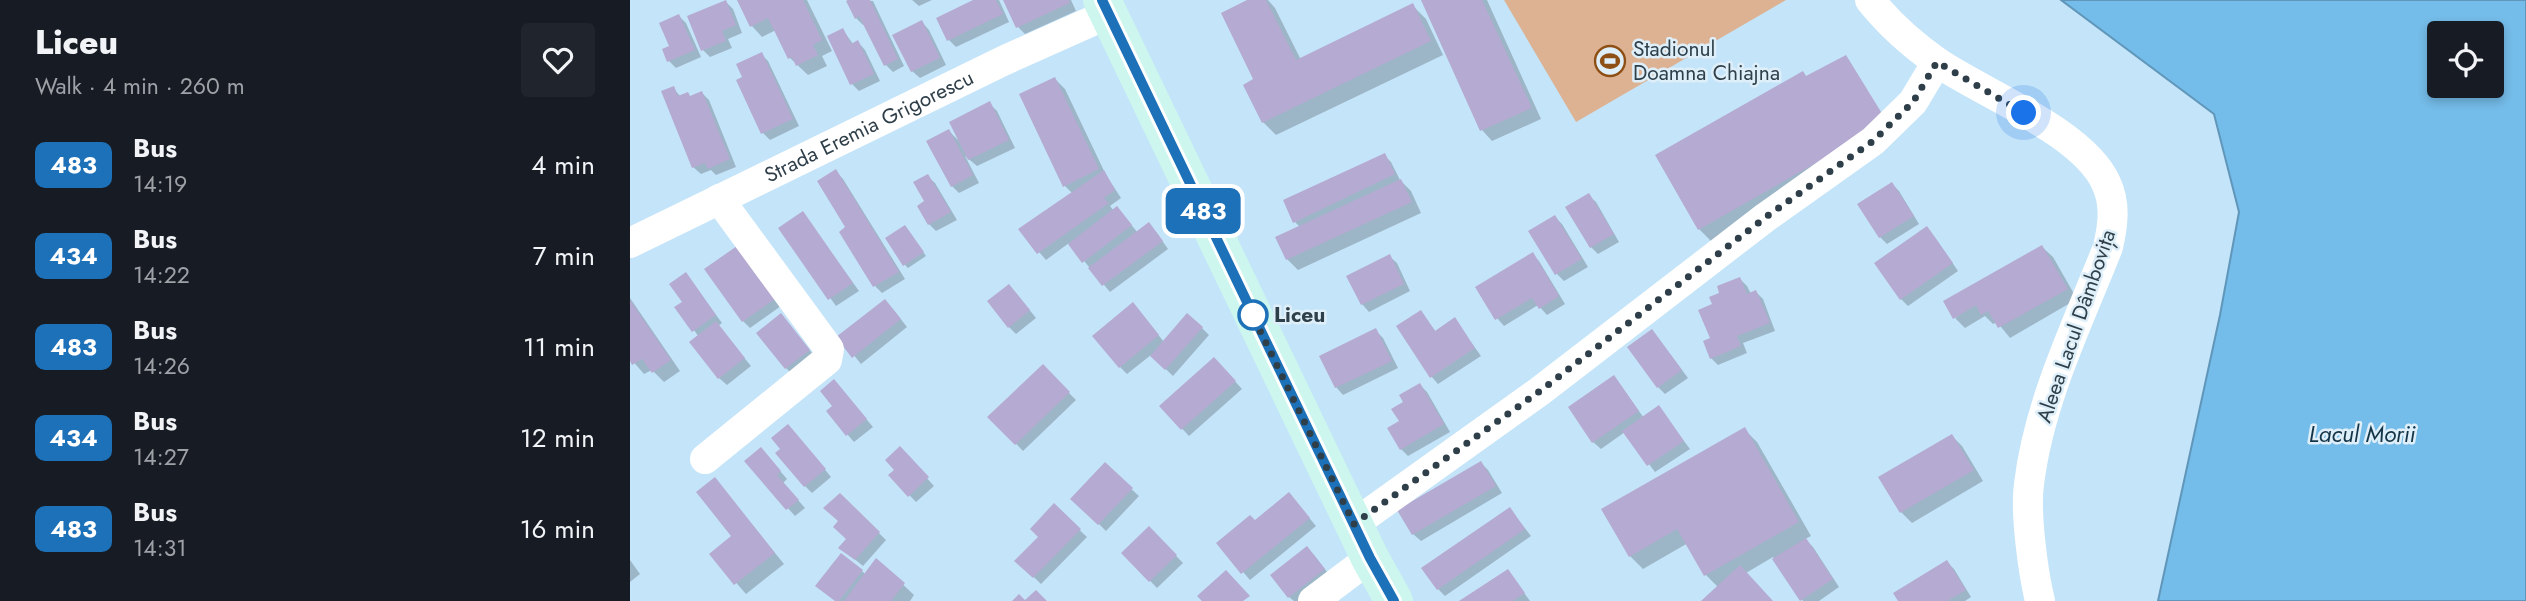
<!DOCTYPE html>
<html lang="en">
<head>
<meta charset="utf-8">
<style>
	body { margin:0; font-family:Jost,sans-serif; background:#20242c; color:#f1f3f6; height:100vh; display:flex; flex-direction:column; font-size:26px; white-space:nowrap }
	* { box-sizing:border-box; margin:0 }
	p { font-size:23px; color:#9ea1a6 }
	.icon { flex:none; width:38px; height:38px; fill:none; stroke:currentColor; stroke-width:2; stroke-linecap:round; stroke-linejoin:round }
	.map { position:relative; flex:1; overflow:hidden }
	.details { display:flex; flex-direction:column; background:#171b24; width:630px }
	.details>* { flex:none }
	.badge { padding:0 14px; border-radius:10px; font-size:24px; line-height:46px }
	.tools { position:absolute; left:1797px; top:21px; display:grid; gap:14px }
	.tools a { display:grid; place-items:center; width:77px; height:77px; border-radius:7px; background:#171b24; box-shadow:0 4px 10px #0003; font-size:35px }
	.you { position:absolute; width:35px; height:35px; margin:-18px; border:5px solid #fff; border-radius:50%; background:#1a73e8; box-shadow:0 0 0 10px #1a73e833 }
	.map>.badge { position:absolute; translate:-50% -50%; box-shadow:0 0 0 4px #fff }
	.round { display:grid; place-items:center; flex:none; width:74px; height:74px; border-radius:7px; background:#20242c }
	.overview { display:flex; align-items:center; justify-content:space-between; height:119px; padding:0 35px }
	h1 { font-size:33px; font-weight:800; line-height:52px }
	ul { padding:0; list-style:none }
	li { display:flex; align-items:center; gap:21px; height:91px; padding:0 35px }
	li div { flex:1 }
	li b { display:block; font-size:26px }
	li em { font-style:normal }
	li .badge { min-width:77px; font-weight:700; text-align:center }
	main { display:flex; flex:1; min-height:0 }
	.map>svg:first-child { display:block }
	.green { fill:#ddb293 }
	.water { fill:#74bce9; stroke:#5f96b9; stroke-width:2; fill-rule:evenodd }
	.shadow { fill:#0003 }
	.building { fill:#b5aad1 }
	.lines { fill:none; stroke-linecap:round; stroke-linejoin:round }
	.street { stroke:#fff; stroke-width:30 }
	.secondary { stroke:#cdf6ee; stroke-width:38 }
	.line-casing { stroke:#fff; stroke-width:16 }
	.line { stroke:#1d71b8; stroke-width:10 }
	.walk { stroke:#2f3f4a; stroke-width:7; stroke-dasharray:0 12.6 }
	.stop-dot { fill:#fff; stroke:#1d71b8; stroke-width:3.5 }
	.labels { text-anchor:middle; stroke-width:5; stroke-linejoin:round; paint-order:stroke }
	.poi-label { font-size:21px; fill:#2f3f4a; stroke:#dfeff9; text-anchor:start }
	.street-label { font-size:21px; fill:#2f3f4a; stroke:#dfeff9 }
	.stop-label { font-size:21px; font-weight:bold; fill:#2f3f4a; stroke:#dfeff9; text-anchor:start }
	.water-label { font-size:23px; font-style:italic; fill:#143447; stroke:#dfeff9 }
</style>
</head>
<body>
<main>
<section class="details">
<div class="overview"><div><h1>Liceu</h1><p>Walk · 4 min · 260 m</p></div><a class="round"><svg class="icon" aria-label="heart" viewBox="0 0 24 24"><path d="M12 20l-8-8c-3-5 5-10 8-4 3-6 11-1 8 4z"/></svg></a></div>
<ul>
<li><span class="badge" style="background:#1d71b8;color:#fff">483</span><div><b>Bus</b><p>14:19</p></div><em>4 min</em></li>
<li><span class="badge" style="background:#1d71b8;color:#fff">434</span><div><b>Bus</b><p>14:22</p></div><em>7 min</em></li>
<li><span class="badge" style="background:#1d71b8;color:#fff">483</span><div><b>Bus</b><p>14:26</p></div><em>11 min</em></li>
<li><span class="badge" style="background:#1d71b8;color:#fff">434</span><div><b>Bus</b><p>14:27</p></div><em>12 min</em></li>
<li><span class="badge" style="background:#1d71b8;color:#fff">483</span><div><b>Bus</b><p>14:31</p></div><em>16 min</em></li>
</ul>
</section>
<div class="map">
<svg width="1896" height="601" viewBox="0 0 1896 601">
	<rect width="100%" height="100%" fill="#c4e4f9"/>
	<!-- green -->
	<path class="green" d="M874,0h282l-210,122z"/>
	<!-- water -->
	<path class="water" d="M1431,0h465v601h-368l62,-286 19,-103 -25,-98zM1810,33h52v53h-52z"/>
	<!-- shadow -->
	<path class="shadow" d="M109,0h68l25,51 -10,5 5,10 -19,9 -18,-17 -14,-28 -14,7 -10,-11z
		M223,0l20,1 31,65 -11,6 -7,-7 -21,-41 -2,1 -7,-7z
		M282,0h20l-13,6z
		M347,0h22l10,22 -53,25 -7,-7z
		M375,0h66l5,11 -51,23 -7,-7z
		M621,0h17l7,8 26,52 112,-54 13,13 17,36 -167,80 -13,-13 -7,-42z
		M792,0h65l54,119 -49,22 -10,-11z
		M96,2l7,7 9,24 -14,6 4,9 -22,9 -7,-7z
		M49,16l7,7 15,34 -25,11 -7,-7 -5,-11 7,-3z
		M292,22l7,8 17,35 -26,13 -8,-7z
		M213,30l10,14 5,-2 7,8 15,31 -21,10 -7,-7z
		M131,54l7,7 31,65 -29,14 -7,-7 -19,-55z
		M1178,78l79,46 -175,118 -13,-13z
		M425,79l10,10 41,86 15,23 -11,8 4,5 10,5 14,17 18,-1 12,17 -58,43 -41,-49 -23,17 -26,-30 53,-36 -8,-8z
		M43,88l8,9h10l11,-4 7,7 27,67 -20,8 -5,-5 -10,4 -8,-7z
		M360,104l7,7 18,37 -38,18 -12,-10 14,27 -20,10 -7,-7 -3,-55 12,12z
		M754,155l7,7 9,18 11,11 10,22 -123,57 -11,-11 13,-32 -5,-5z
		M206,172l7,7 62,100 -23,14 -7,-7 -34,-54 7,-4z
		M297,176l8,7 22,37 -21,11 -7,-7 -3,-22z
		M1262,184l7,7 20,33 -32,20 -7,-7z
		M958,195l8,7 23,40 -21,12 -7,-7z
		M173,213l56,78 -23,15 -56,-78z
		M925,217l7,7 26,43 -24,14 -7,-7 -26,-42z
		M278,230l18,26 -18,12 -3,-3z
		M1304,236l24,35 -50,35 -7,-7z
		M1412,247l11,10 24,42 -67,39 -13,-16 -4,2 -8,-8 -20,12 -10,-10z
		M902,254l7,7 26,43 -18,11 -9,-10 -34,21 -7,-8z
		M114,255l37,51 -31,22 -7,-7z
		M759,256l8,7 13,28 -41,21 -7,-8z
		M56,274l36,49 -4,3 33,40 -24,19 -8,-7 -20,-41 -22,-30 7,-5z
		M1110,279l7,7 4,8 5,-2 7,7 12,32 -32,12 4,10 -29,12 -7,-7 3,-53 8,-11z
		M386,293l20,25 -20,16 -7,-7z
		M0,298l50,73 -16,11 -12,-12 -8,4 -14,-16z
		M262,308l15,19 -46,37 -22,-27z
		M510,312l24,30 38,-14 7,7 -36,41 -22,-21 -24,19 -7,-7z
		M791,312l15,20 19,-12 26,36 -43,28 -7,-8z
		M158,323l28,35 -23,17 -7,-7z
		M745,330l8,8 15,30 -55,27 -7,-8z
		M1028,338l30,40 -23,16 -7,-7z
		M591,366l21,23 -53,47 -28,-30z
		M413,367l33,33 -53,51 -33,-34z
		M984,377l30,41 15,-10 31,41 -35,23 -30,-40 -24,17 -8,-7z
		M790,385l7,7 23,40 -42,24 -7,-7v-27l4,-19z
		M211,389l32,38 -19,15 -26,-30 7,-5z
		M1114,429l13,13 54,94 -6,3 8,8 26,40 -20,14h-16l-30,-44 -27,16 26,28h-69l15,-14 -12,-12 -18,-32 -45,26 -13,-13z
		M165,433l36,44 -19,16 -7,-7z
		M1322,436l10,10 21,35 -71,42 -11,-11 -20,-34z
		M277,456l27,30 -18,16 -26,-27z
		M138,457l19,22 -4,4 22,25 -10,8 -49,-54z
		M851,463l7,7 14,23 -81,48 -8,-7z
		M475,465l34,31 -33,35 -33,-32z
		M85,479l69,85 -38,30 -35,-40 23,-17z
		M210,495l46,45 -23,26 -22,-18 7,-9 -8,-18z
		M666,502l20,24 -66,54 -32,-37z
		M424,506l33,31 -46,47 -24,-23 23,-24z
		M880,509l21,27 -86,60 -7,-7z
		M519,528l34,35 -26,25 -34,-35z
		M684,555l17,22 -31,24h-6l-5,-4z
		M0,560l10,14 -10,8z
		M247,560l37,35 -4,6h-75l27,-30 4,4z
		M1317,562l7,7 17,28 -6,4h-65z
		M878,571l22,30h-67z"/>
	<!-- building -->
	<path class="building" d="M96,0l10,25 -14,6 4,10 -25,10 -14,-35z
		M107,0h66l19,40 -9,5 5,10 -22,11 -4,-9 -4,2 -20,-41 -18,9z
		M218,0h22l28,59 -14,7 -25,-50 -4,3 -9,-18z
		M343,0h23l7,14 -56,27 -11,-23z
		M373,0h66l1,3 -54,25z
		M617,0h19l30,60 117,-57 18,38 -169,82 -19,-38 10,-6 -32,-66z
		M791,0h61l50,108 -52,23z
		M49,14l16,36 -28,12 -5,-13 7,-3 -10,-23z
		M292,20l18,38 -29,14 -19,-37z
		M213,28l8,16 7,-4 16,34 -24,11 -23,-49z
		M132,52l31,67 -32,15 -25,-54 6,-3 -6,-13z
		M1216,55l40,65 -40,26 -148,84 -43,-75 148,-84 3,5z
		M425,77l44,92 -36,18 -44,-93z
		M44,86l4,10 10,-4 2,4 12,-5 28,68 -22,10 -3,-6 -13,5 -31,-77z
		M360,101l19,39 -41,20 -19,-38z
		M319,129l24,46 -22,12 -25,-46z
		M755,153l10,21 -102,49 -10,-23z
		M206,169l63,103 -26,15 -34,-55 6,-5 -28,-46z
		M474,170l11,20 -11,8 5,5 -72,51 -19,-25z
		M298,174l23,38 -23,13 -11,-19 7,-5 -11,-19z
		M771,179l11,23 -126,58 -11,-23z
		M1262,182l22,34 -35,22 -22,-34z
		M959,193l25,41 -24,14 -25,-41z
		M487,206l15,19 -50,38 -14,-19z
		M173,211l50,72 -25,17 -50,-72z
		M925,215l27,44 -27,16 -27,-44z
		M519,222l14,19 -61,45 -14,-18z
		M275,225l19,27 -21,14 -18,-28z
		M1297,226l26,37 -53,37 -26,-37z
		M1412,245l26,44 -70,39 -10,-17 -7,4 -5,-10 -23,14 -10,-18z
		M107,246l38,53 -33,23 -38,-53z
		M903,252l26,44 -20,13 -7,-11 -37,22 -20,-33z
		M760,254l14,30 -43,21 -15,-29z
		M56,272l30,43 -24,17 -18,-25 8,-5 -13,-18z
		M1110,277l7,17 9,-4 14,33 -33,13 4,10 -31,13 -7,-18 7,-3 -12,-28 14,-6 -3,-7 10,-4 -2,-7z
		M379,284l21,26 -22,18 -21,-27z
		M255,299l16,20 -49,39 -16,-21z
		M0,300l41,60 -19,13 -10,-14 -10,6 -2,-4z
		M503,302l26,33 -40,33 -27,-32z
		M791,310l14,21 20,-14 20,31 -45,30 -34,-52z
		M151,313l29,37 -25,19 -29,-36z
		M557,313l16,14 -38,43 -15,-14z
		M86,321l29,37 -27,21 -29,-37z
		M746,328l16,33 -57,27 -16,-32z
		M1022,329l30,41 -25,18 -30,-41z
		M584,357l22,24 -55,49 -22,-24z
		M413,364l27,28 -55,53 -28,-28z
		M984,375l25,36 -47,32 -24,-36z
		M204,379l33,40 -21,17 -20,-25 6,-5 -12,-15z
		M790,383l24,41 -44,26 -13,-22 12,-7 -8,-12 12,-7 -4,-7z
		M1029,405l25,36 -37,25 -25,-35z
		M158,424l38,45 -22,18 -29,-34 5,-4 -9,-11z
		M1115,427l54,95 -95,54 -27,-47 -48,28 -28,-48z
		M1322,434l22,36 -74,43 -22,-36z
		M270,446l29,31 -21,20 -20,-22 6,-5 -9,-10z
		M131,447l20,24 -4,4 22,25 -13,10 -42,-49z
		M851,461l15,25 -84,49 -15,-25z
		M475,462l28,26 -35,37 -28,-26z
		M85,477l60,76 -41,32 -25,-31 22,-18 -35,-44z
		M659,492l21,26 -69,56 -25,-31 34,-28 5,5z
		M210,493l40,39 -25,28 -17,-12 8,-9 -13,-12 5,-6 -15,-13z
		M424,503l27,26 -48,49 -19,-17 24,-24 -8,-8z
		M880,507l15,22 -88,61 -16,-22z
		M519,526l28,29 -28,27 -28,-29z
		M1176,538l27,41 -33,22 -28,-42z
		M677,546l18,23 -37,29 -18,-23z
		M211,553l22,17 -24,31h-4l-20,-15z
		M246,558l29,25 -14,18h-47z
		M1317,560l19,30 -19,11h-49l-5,-8z
		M1110,565l33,36h-72z
		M878,569l17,24 -12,8h-54z
		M596,570l24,26 -7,5h-41l-5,-5z
		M406,590l11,11h-35l7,-7 6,6z"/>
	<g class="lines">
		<!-- street -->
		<g class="street">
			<path d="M1240,0c19,24 43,45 67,62 47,32 146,70 169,121 10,21 7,42 2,64 -30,76 -69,154 -79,237 -4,29 4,88 11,117"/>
			<path id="s1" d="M0,243l373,-182 105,-47"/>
			<path d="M75,459l122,-99 2,-11 -110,-150"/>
			<path d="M724,524l186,-133 226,-174 107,-76 40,-39 24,-40"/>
			<path d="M683,601l57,-43"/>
		</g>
		<!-- secondary -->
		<path class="secondary" d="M472,0l268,558 24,43"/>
	</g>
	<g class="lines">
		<!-- line casing -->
		<g class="line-casing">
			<path id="line" d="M472,0l268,558 24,43"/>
		</g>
		<!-- line -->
		<use href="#line" class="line"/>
		<!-- walk -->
		<path class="walk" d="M623,315l-2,-3 103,212 186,-133 226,-174 107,-76 40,-39 24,-40 87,51"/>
	</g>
	<!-- icons -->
	<defs>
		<g id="stadium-ring" transform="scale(1.575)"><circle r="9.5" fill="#dfeff9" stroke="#8e4f15" stroke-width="1.5"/><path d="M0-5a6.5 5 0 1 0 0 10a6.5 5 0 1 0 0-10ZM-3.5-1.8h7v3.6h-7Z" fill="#8e4f15"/></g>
	</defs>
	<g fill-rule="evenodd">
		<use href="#stadium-ring" x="980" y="61"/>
	</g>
	<!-- markers -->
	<circle class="stop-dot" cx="623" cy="315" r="14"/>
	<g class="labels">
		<!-- poi labels -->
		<g class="poi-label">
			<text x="1003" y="56">Stadionul<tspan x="1003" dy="24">Doamna Chiajna</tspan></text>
		</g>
		<!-- street labels -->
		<g class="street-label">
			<text dy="7" stroke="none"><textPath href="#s1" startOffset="266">Strada Eremia Grigorescu</textPath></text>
			<text transform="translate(1446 326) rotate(-71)" y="7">Aleea Lacul Dâmbovița</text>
		</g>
		<!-- stop labels -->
		<g class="stop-label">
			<text x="644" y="322">Liceu</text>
		</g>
		<!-- water labels -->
		<g class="water-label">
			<text x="1732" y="442">Lacul Morii</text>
		</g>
	</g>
</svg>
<div class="tools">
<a><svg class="icon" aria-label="locate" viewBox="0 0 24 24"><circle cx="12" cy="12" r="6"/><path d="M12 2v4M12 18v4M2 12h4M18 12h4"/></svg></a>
</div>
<div class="you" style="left:1394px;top:113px"></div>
<b class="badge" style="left:573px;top:211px;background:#1d71b8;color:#fff">483</b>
</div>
</main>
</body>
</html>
